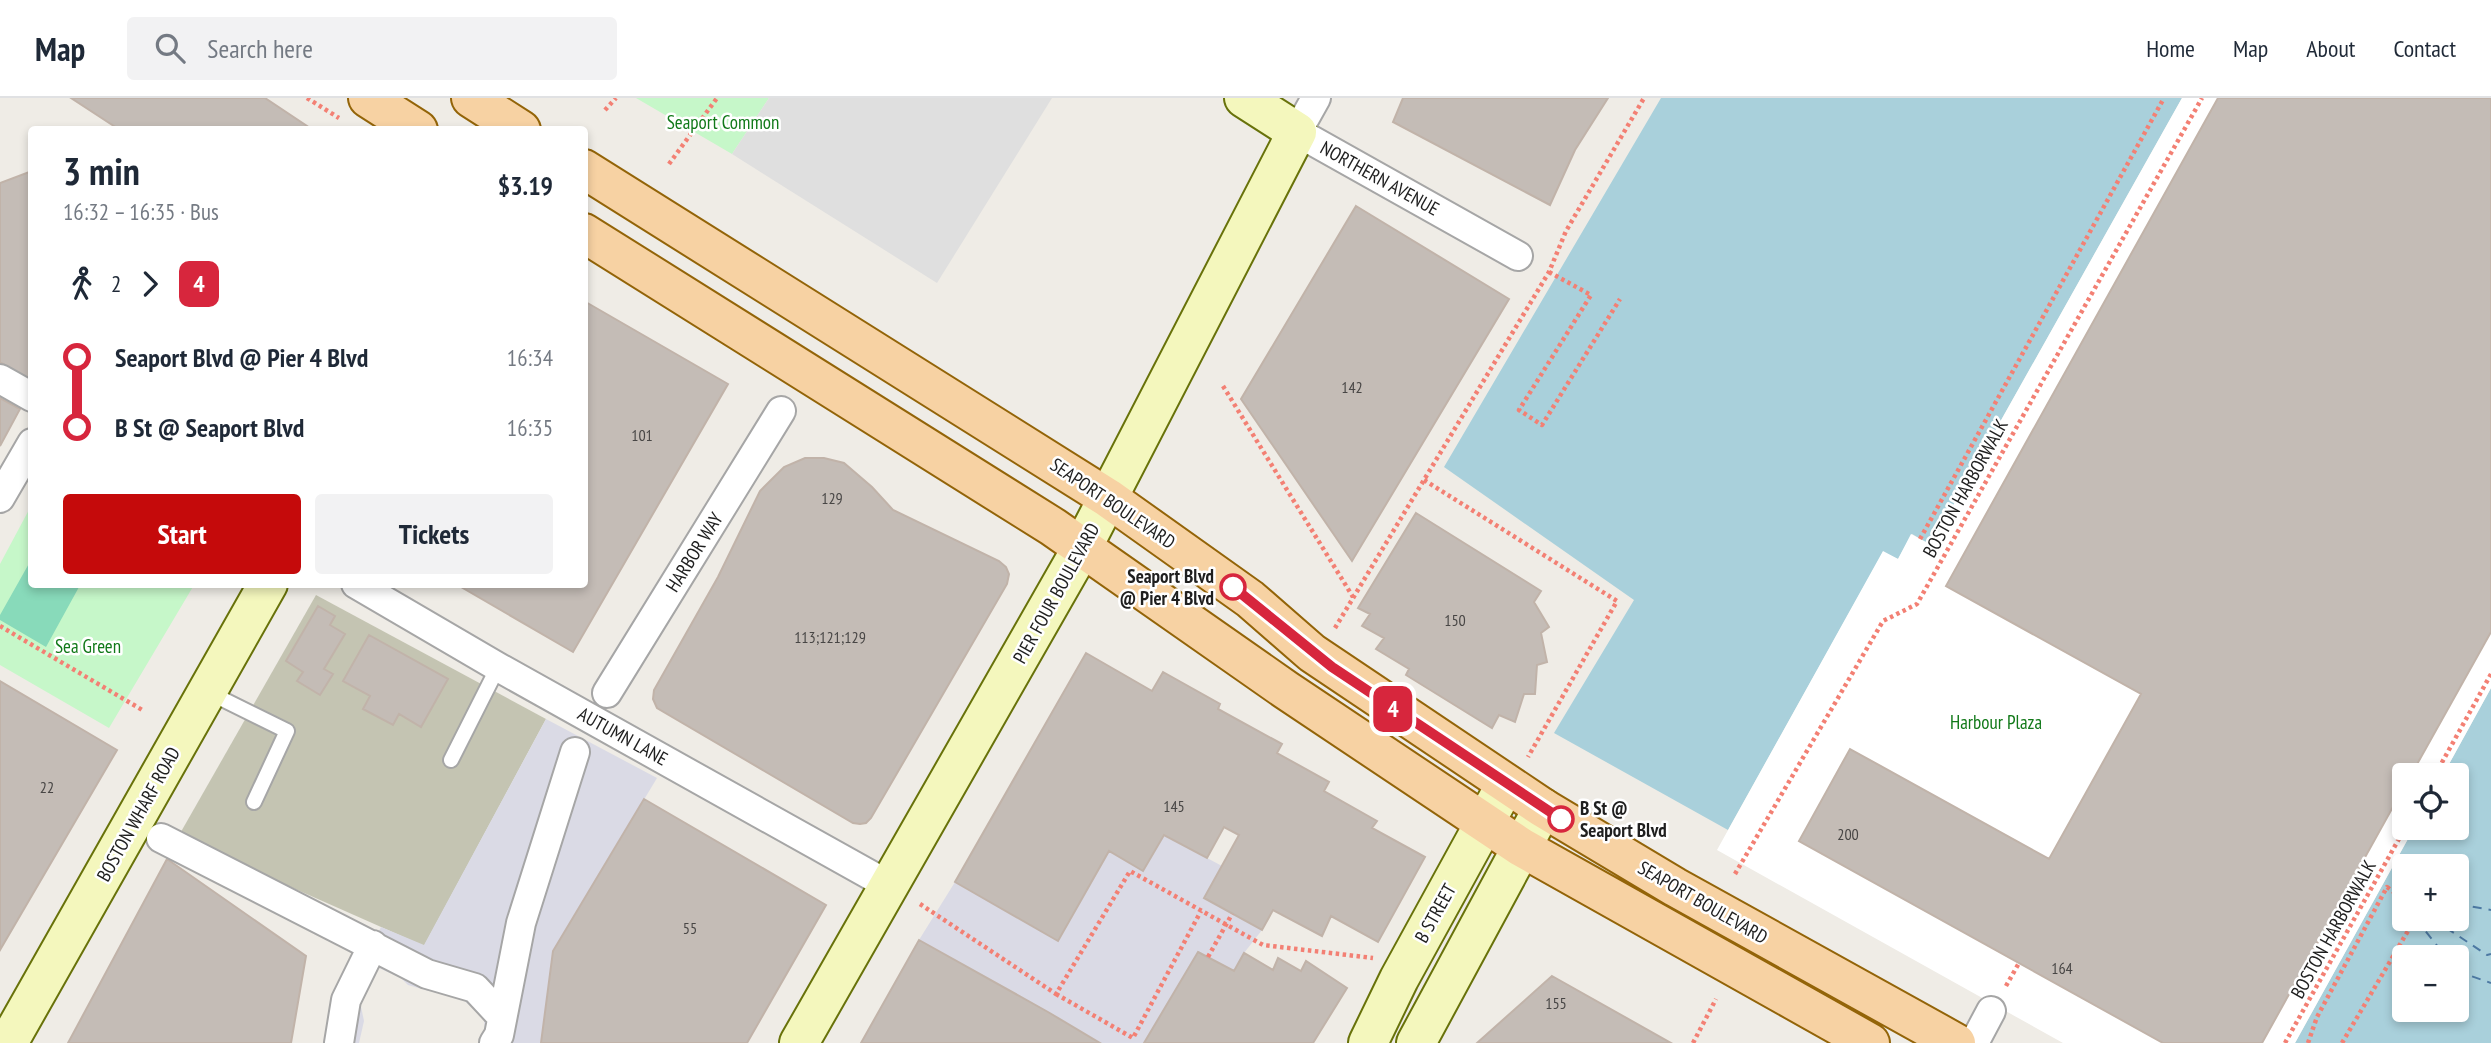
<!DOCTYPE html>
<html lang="en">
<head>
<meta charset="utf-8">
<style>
	body { margin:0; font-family:"PT Sans Narrow",sans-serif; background:#f2f2f3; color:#1f2937; height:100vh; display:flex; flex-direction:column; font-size:26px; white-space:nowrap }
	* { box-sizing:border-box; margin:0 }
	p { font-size:23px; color:#747a83 }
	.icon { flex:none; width:38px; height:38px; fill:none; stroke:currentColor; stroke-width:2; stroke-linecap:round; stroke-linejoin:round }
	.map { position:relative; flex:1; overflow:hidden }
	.panel { position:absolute; left:28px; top:28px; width:560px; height:462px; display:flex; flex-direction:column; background:#fff; border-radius:7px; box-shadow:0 4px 10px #0003 }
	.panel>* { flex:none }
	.badge { padding:0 14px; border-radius:10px; font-size:24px; line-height:46px }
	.tools { position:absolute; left:2392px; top:665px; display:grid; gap:14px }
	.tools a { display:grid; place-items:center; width:77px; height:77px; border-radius:7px; background:#fff; box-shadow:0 4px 10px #0003; font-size:35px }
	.map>.badge { position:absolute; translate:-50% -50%; box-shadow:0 0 0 4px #fff }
	.legs { display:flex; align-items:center; gap:10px; height:77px; padding:0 35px; font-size:23px }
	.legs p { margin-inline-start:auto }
	.head { display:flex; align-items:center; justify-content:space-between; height:119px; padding:0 35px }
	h1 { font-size:38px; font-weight:800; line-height:52px }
	.button { display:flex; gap:14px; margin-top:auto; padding:14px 35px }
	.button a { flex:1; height:80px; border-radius:7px; background:#c50a0b; color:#fff; font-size:28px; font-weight:800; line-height:80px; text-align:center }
	.button a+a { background:#f2f2f3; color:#1f2937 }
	ul { padding:0 35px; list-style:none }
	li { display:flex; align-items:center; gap:24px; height:70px; font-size:26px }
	li i { display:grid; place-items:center; width:10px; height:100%; margin:0 9px; background:currentColor }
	li i::after { content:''; width:18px; height:18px; margin:-9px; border:5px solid; border-radius:50%; background:#fff }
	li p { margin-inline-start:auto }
	li:first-child i { background:linear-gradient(#0000 50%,currentColor 0) }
	li:last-child i { background:linear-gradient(currentColor 50%,#0000 0) }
	header { display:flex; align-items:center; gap:42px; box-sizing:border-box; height:98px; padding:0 35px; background:#fff; border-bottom:2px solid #e0e1e3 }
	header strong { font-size:33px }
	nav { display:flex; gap:38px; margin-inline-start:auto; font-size:24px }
	.search { width:490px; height:63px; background:#f2f2f3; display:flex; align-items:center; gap:18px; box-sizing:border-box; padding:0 24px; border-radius:7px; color:#747a83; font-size:26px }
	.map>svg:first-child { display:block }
	.construction { fill:#c4c4b2 }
	.park { fill:#c6f7c9 }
	.pitch { fill:#88daba }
	.parking { fill:#dfdfdf }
	.plaza { fill:#dadae5 }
	.water { fill:#a9d0db; fill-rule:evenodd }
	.pier { fill:#fff }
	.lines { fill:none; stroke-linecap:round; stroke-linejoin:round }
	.ferry { stroke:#4d79a3; stroke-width:2; stroke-dasharray:9 7; stroke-linecap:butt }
	.building { fill:#c4bcb6; stroke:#c1b3a9; stroke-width:2 }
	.lane-casing { stroke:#a6a6a6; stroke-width:18 }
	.street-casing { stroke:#a6a6a6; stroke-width:32 }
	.secondary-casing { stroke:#68720a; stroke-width:42 }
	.primary-casing { stroke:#936408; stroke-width:42 }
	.path { stroke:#f38074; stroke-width:4.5; stroke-dasharray:3.5 3.5; stroke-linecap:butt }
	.lane { stroke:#fff; stroke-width:14 }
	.street { stroke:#fff; stroke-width:28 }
	.secondary { stroke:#f4f7bd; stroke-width:38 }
	.primary { stroke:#f7d2a3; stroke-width:38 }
	.path-bridge { stroke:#f38074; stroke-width:4.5; stroke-dasharray:3.5 3.5; stroke-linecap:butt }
	.line-1-casing { stroke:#fff; stroke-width:16 }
	.line-1 { stroke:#d7263d; stroke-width:10 }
	.stop-1-dot { fill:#fff; stroke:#d7263d; stroke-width:3.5 }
	.labels { text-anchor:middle; stroke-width:5; stroke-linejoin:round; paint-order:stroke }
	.number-label { font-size:16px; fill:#484645 }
	.park-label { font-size:19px; fill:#117919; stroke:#fff }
	.street-label { font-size:19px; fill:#1f1f1f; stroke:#fff }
	.stop-label { font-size:19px; font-weight:bold; fill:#1f1f1f; stroke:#fff; text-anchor:end }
</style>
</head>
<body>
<header>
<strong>Map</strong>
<div class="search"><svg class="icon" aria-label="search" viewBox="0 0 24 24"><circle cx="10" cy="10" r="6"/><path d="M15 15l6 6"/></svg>Search here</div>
<nav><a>Home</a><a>Map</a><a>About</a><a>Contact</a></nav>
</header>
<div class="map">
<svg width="2491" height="945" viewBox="0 0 2491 945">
	<rect width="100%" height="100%" fill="#efece6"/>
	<!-- construction -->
	<path class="construction" d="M316,497l230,124 -122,227 -246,-109z"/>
	<!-- park -->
	<path class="park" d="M636,0h133l-37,56z
		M31,408l1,78 162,1 -85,143 -109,-63v-101z"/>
	<!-- pitch -->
	<path class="pitch" d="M31,462l1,24h43l4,3 -33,60 -46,-27v-5z"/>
	<!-- parking -->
	<path class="parking" d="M769,0h283l-115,185 -205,-129z"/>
	<!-- plaza -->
	<path class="plaza" d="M546,621l111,59 -104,173 -12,92h-58l2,-8 -1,-17 -24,-21 -15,-6h-16l-21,-6 -7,-7 -22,-10 -11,4 -10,20 6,29 -5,22h-34l56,-116 43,18z
		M1164,737l58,31 -18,32 58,32 -18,23 -10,18 -36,-19 -54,91h-45l-180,-103 36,-58 103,57 51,-88 34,20z"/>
	<!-- water -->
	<path class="water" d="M1661,0h521l-251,447 -19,-11 -14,25 -15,-7 -155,278 -174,-97 80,-133 -190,-133z
		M2491,590v355h-196l119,-215h43v-53h-14zM2404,768h53v53h-53zM2404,859h53v53h-53z"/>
	<!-- pier -->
	<path class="pier" d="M2182,0h309v590l-48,87h-39v53h10l-119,215h-232l-346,-193 166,-299 15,8 13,-25 20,11z"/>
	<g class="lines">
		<!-- ferry -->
		<path class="ferry" d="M2395,795l9,12
			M2396,795l8,1
			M2399,797l5,4
			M2457,806l34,6
			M2416,821l30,38
			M2433,821l54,36 4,-1
			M2457,873l34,12"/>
	</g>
	<!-- building -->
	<path class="building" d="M71,0h194l48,32h-193z
		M1403,0h205l-33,52 -25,55 -157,-83z
		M2218,0h273v534l-80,143h-7v12l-142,256h-99l-364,-202 51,-92 199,110 92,-165 -195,-108z
		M32,73v210l-32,-19v-179z
		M1356,108l153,93 -157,262 -111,-162z
		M584,203l144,83 -155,268 -117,-68h128z
		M0,300l20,11 -20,37z
		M805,360h19l20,5 28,24 21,23 106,51 7,6 3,7 -2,10 -136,234 -5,5 -6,1 -7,-1 -196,-115 -4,-9 1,-9 64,-113 42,-86 24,-24z
		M1416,415l125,78 -7,11 15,25 -8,6 6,29 -10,3 -2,29h-11l-9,28 -16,-7 -7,13 -86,-53 3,-6 -33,-20 8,-11 -22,-12 8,-12 -12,-6z
		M318,508l17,10 -5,9 15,9 -21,35 9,5 -13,21 -23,-14 6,-9 -17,-11z
		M369,537l79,44 -27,48 -22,-13 -6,11 -30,-16 7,-13 -27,-15z
		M1086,555l66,38 11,-19 57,32 -2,5 64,35 -5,9 52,29 -5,9 53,30 -5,7 53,29 -47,85 -47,-26 -9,20 -49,-26 -11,20 -58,-32 35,-63 -15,-8 -17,31 -43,-23 -21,36 -34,-20 -51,90 -103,-59z
		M0,583l117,69 -117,200z
		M644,701l182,106 -79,138h-206l12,-92z
		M167,761l139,97 -15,87h-223z
		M919,842l129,72 52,31h-239z
		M1198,854l36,19 10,-18 29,17 5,-12 23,13 5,-10 41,27 -34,55h-169z
		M1552,878l119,67h-194z"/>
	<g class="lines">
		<!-- lane casing -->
		<g class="lane-casing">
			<path id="lane" d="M208,594l79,39 -33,71
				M451,662l47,-93"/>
		</g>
		<!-- street casing -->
		<g class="street-casing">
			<path id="street" d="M1316,0l-19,34 221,124
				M0,281l32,18
				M0,400l32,-55
				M356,486l142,83 392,219
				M607,595l174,-282
				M161,740l266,136 48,14 27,29
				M339,945l7,-43 27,-55
				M494,945l5,-8 22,-112 54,-171
				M1974,945l17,-32"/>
		</g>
		<!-- secondary casing -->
		<g class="secondary-casing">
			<path id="secondary" d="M8,945l260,-459
				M799,945l284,-497 214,-414 -53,-34
				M1368,945l31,-64 107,-195
				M1416,945l127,-235"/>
		</g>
		<!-- primary casing -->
		<g class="primary-casing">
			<path id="primary" d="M368,0l50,32
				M471,0l50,32
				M584,71l524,329 142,101 62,54 231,155 132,79 281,156
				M584,135l469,294 233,163 235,157 349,196"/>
		</g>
		<!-- path -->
		<path class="path" d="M307,0l32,20
			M605,12l11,-12
			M669,66l48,-66
			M1549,174l42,23 -72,115 23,15 78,-126
			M1223,288l130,211
			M1424,382l193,121 -89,156
			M1920,441l244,-441
			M0,528l144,85
			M1335,530l214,-356 17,-41 78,-133
			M2435,677l56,-101
			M1735,776l148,-253 34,-17 285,-506
			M920,806l136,90 74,-123 133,74 110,13
			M2006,888l13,-23
			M1056,896l77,44 68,-127
			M1693,945l23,-44
			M2285,945l120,-215
			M2308,945l9,-26 70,-130 8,6
			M2342,945l73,-124"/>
		<!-- lane -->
		<use href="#lane" class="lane"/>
		<!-- street -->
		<use href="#street" class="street"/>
		<!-- secondary -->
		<use href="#secondary" class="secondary"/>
		<!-- primary -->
		<use href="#primary" class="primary"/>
		<!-- path-bridge -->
		<path class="path-bridge" d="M1208,859l24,-43"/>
	</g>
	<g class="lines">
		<!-- line-1 casing -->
		<g class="line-1-casing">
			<path id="line-1" d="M1233,489l99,80 229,152"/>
		</g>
		<!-- line-1 -->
		<use href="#line-1" class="line-1"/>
	</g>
	<!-- markers -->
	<g class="stop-1-dot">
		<circle cx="1233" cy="489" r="12"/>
		<circle cx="1561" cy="721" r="12"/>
	</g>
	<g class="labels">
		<!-- number labels -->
		<g class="number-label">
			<text x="1352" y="295">142</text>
			<text x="642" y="343">101</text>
			<text x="832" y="406">129</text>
			<text x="1455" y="528">150</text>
			<text x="830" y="545">113;121;129</text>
			<text x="47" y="695">22</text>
			<text x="1174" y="714">145</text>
			<text x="1848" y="742">200</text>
			<text x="690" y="836">55</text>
			<text x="2062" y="876">164</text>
			<text x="1556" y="911">155</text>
		</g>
		<!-- park labels -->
		<g class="park-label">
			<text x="723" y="31">Seaport Common</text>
			<text x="88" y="555">Sea Green</text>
			<text x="1996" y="631">Harbour Plaza</text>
		</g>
		<!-- street labels -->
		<g class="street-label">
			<text transform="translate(1380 80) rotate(29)" y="7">NORTHERN AVENUE</text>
			<text transform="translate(1965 390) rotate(-61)" y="7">BOSTON HARBORWALK</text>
			<text transform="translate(1113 405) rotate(34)" y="7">SEAPORT BOULEVARD</text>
			<text transform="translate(694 454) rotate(-58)" y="7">HARBOR WAY</text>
			<text transform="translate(1056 495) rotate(-61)" y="7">PIER FOUR BOULEVARD</text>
			<text transform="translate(623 638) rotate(29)" y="7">AUTUMN LANE</text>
			<text transform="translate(138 716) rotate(-61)" y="7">BOSTON WHARF ROAD</text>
			<text transform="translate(1703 804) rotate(30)" y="7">SEAPORT BOULEVARD</text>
			<text transform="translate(1435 815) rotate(-61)" y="7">B STREET</text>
			<text transform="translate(2333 831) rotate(-61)" y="7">BOSTON HARBORWALK</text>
		</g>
		<!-- stop labels -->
		<g class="stop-label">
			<text x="1214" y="485">Seaport Blvd<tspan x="1214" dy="22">@ Pier 4 Blvd</tspan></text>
			<text x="1580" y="717" text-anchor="start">B St @<tspan x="1580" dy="22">Seaport Blvd</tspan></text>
		</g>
	</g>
</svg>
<div class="tools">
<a><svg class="icon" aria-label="locate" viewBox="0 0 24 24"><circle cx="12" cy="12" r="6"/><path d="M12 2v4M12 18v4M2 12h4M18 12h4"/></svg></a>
<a>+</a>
<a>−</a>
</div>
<b class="badge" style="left:1393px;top:611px;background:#d7263d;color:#fff">4</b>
<section class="panel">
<div class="head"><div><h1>3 min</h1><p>16:32 – 16:35 · Bus</p></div><b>$3.19</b></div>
<div class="legs"><svg class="icon" aria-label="walk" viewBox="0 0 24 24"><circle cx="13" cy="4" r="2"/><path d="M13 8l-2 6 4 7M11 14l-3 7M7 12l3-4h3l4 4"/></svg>2<svg class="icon" aria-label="forward" viewBox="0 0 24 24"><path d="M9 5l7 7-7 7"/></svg><b class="badge" style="background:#d7263d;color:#fff">4</b></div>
<ul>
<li><i style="color:#d7263d"></i><b>Seaport Blvd @ Pier 4 Blvd</b><p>16:34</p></li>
<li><i style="color:#d7263d"></i><b>B St @ Seaport Blvd</b><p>16:35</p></li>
</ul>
<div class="button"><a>Start</a><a>Tickets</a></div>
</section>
</div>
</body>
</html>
